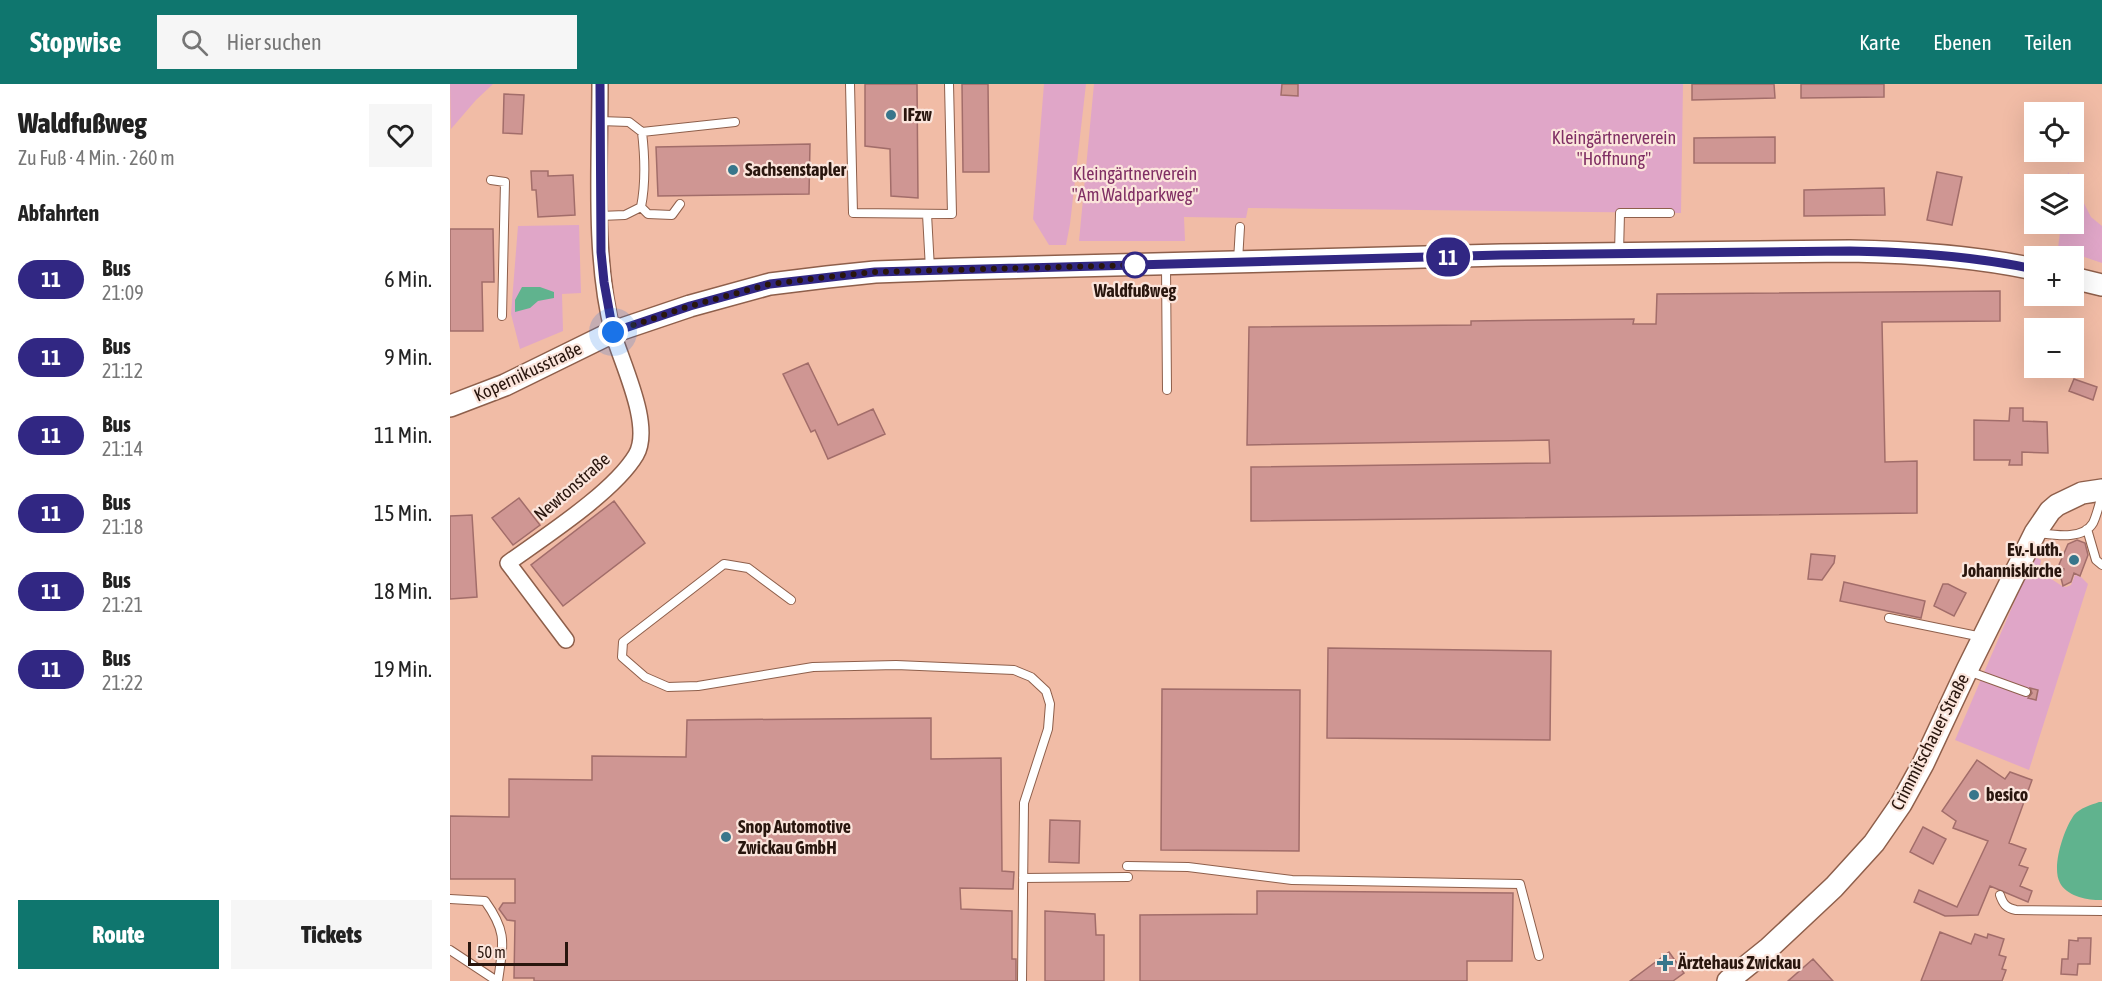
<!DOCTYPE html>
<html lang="de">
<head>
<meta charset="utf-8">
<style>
	body { margin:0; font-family:"Asap Condensed",sans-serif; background:#f6f6f6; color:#222; height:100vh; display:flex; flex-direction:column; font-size:22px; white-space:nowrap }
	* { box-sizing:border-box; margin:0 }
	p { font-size:20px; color:#767676 }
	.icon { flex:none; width:33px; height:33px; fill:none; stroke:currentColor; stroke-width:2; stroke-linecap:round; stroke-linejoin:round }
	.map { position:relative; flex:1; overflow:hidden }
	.side { display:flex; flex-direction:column; background:#fff; width:450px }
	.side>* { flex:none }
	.badge { padding:0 12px; border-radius:20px; font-size:21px; line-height:39px }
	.controls { position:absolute; left:1574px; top:18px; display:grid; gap:12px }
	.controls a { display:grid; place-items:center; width:60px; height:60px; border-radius:0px; background:#fff; box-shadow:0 6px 24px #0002; font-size:30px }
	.scale { position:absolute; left:18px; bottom:15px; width:100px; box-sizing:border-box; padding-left:6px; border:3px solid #29160e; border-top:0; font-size:16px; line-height:21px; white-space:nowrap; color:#29160e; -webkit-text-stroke:4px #fbe5dc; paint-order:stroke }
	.you { position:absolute; width:30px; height:30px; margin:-15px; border:4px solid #fff; border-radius:50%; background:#1a73e8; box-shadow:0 0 0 9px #1a73e833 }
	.map>.badge { position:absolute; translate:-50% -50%; box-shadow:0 0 0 3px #fff }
	h2 { padding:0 18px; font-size:22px; line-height:54px }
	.round { display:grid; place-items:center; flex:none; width:63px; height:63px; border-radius:0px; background:#f6f6f6 }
	.overview { display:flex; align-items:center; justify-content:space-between; height:102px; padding:0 18px }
	h1 { font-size:28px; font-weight:800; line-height:45px }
	.button { display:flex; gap:12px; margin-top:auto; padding:12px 18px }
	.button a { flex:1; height:69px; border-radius:0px; background:#0f766e; color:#fff; font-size:24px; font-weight:800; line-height:69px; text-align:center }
	.button a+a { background:#f6f6f6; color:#222 }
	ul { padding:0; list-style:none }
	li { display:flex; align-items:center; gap:18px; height:78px; padding:0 18px }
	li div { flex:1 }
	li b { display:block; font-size:22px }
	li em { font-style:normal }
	li .badge { min-width:66px; font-weight:700; text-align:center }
	header { display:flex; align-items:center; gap:36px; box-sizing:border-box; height:84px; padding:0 30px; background:#0f766e; color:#fff }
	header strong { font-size:28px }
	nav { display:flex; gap:33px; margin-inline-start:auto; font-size:21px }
	.search { width:420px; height:54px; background:#f6f6f6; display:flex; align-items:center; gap:15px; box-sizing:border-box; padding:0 21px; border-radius:0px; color:#767676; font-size:22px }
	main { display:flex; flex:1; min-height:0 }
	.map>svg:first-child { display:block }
	.green { fill:#e0a6c8 }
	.water { fill:#60b38e }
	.building { fill:#cf9693; stroke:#a26d6a; stroke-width:1.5 }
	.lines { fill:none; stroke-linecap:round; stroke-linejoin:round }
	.lane-casing { stroke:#8e5f4b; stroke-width:10 }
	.street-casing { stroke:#8e5f4b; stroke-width:18 }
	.secondary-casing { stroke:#8e5f4b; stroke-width:24 }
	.lane { stroke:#fff; stroke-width:8 }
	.street { stroke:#fff; stroke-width:15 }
	.secondary { stroke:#fff; stroke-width:21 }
	.line-casing { stroke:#fff; stroke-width:14 }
	.line { stroke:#312783; stroke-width:9 }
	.walk { stroke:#29160e; stroke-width:6; stroke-dasharray:0 10.8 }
	.poi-dot { fill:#38768b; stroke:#fbe5dc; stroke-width:2 }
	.stop-dot { fill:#fff; stroke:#312783; stroke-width:3 }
	.labels { text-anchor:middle; stroke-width:4.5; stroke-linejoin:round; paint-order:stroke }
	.poi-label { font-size:18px; font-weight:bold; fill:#29160e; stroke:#fbe5dc; text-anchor:start }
	.park-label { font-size:18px; fill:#802f64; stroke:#fbe5dc }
	.stop-label { font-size:18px; font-weight:bold; fill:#29160e; stroke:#fbe5dc }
	.street-label { font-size:18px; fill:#29160e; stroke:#fbe5dc }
</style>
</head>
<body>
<header>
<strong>Stopwise</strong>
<div class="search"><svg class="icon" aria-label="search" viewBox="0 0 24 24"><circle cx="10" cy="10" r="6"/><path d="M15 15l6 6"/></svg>Hier suchen</div>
<nav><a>Karte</a><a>Ebenen</a><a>Teilen</a></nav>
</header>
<main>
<section class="side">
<div class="overview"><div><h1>Waldfußweg</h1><p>Zu Fuß · 4 Min. · 260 m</p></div><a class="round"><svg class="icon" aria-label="heart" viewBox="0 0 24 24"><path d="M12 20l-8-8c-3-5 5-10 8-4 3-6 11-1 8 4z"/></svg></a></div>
<h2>Abfahrten</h2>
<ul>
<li><span class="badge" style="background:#312783;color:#fff">11</span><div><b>Bus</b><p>21:09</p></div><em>6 Min.</em></li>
<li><span class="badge" style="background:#312783;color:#fff">11</span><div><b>Bus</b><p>21:12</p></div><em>9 Min.</em></li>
<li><span class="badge" style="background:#312783;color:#fff">11</span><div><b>Bus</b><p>21:14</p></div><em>11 Min.</em></li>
<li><span class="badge" style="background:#312783;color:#fff">11</span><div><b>Bus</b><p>21:18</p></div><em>15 Min.</em></li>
<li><span class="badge" style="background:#312783;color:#fff">11</span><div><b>Bus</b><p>21:21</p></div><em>18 Min.</em></li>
<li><span class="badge" style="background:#312783;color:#fff">11</span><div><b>Bus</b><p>21:22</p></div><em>19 Min.</em></li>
</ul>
<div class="button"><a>Route</a><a>Tickets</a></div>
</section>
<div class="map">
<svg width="1652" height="897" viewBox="0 0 1652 897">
	<rect width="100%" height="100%" fill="#f1bca6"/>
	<!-- green -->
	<path class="green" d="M0,0h43l-17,16 -25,29z
		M594,0h42l-16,140 -4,21h-17l-16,-26z
		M644,0h589l-2,129 -433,-5 -2,10 -62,-1 1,24h-106z
		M1618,88l23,45 11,9v37l-44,-15 3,-24h12v-40h-6z
		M129,141l2,68 -19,1 1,37 -43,18 -9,-35 7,-88z
		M1584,472l7,4 -2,11 23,15 4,1 5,-2 4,-10 6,2 7,7 -59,186 -74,-30z"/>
	<!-- water -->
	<path class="water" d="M72,203h18l14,5v6l-16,3 -8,7 -15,4v-12z
		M1649,718h3v98c-14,1 -35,-4 -42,-17 -9,-16 4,-54 14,-68 6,-7 17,-10 25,-13z"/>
	<!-- building -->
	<path class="building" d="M415,0h52l1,114 -27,-2 -1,-47 -25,-3z
		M512,0h26l1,88h-26z
		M832,0h16v12l-17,-1z
		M1242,0h82l1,14 -83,2z
		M1351,0h83v13l-83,1z
		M54,10l20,1 -2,39 -19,-1z
		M1325,53v26h-81v-25z
		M360,60l-1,50 -151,2 -2,-49z
		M81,87h17v5l25,-1 2,40 -37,2 -2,-27h-4z
		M1487,88l25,5 -10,48 -25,-5z
		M1434,104l1,27 -81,1v-26z
		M0,145h43l1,53h-12l1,49h-33z
		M1550,207v30l-118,1 3,140 32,-1v52l-666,8v-54l299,-4 -1,-23 -302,5 2,-118 222,-2v-4l163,-2 -1,5h23l1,-30z
		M358,279l30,62 35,-16 12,25 -57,25 -13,-29 -4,2 -28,-58z
		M1624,295l23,8 -4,13 -24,-9z
		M1560,324h13v13l24,1 1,31 -26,-1v13h-13l1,-5h-36v-40l35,1z
		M69,414l21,27 -27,20 -21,-27z
		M164,417l31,42 -82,63 -32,-41z
		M22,431l5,82 -27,2v-83z
		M1627,456l8,3 3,12 -8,21 -6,-3 -3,9 -8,4 -2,-8 3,-9 -6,-2 10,-23z
		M1361,470l24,2 -1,7 -12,17 -14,-1z
		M1394,498l81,19 -4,17 -81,-17z
		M1493,500h5l18,9 -12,23 -20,-10z
		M878,564l223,3 -1,89 -223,-2z
		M1580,604l8,2 -2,10 -8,-2 4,-5z
		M712,605l138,1 -1,161 -138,-1z
		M481,634v41l70,-1 1,113 12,1 -1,17 -53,-1 1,21 51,2v48h4v22h-482v-3h-20l1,-57 -8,-1 -8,-11 4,-6h12v-24h-65v-63l59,1v-38l83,1v-24l94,1 1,-37z
		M1527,676l28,19 5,-7 22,8 -23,63 17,6 -7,16 9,3 -8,18 12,5 -4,11 -38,-16 -12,29 -33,1 -31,-14 5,-12 38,17 31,-66 -35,-13 3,-7 -14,-10z
		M600,736l30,1 -1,42 -30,-1z
		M1473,743l23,12 -13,25 -23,-12z
		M807,807l256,2 -1,68h-45v20h-327v-66l117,-1z
		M595,827l50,3 1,21h8v46h-59z
		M1490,848l31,12 4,-10 12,4 1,-4 16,5 -5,16 7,2 -4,12 4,1 -4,11h-81z
		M1628,854h13l-1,26h-12l-1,11 -16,-1 1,-15h6l1,-19 9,1z
		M1219,868l15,21 -11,8h-43z
		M1363,875l20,22h-45z"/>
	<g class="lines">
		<!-- lane casing -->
		<g class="lane-casing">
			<path id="lane" d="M400,0l3,129 99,1 -3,-130
				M150,37l29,1 13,10c3,26 4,50 -1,75l-16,8 -25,1
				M192,48l93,-10
				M41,96l14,2 -3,134
				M191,123l7,7 24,1 8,-11
				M477,130l3,55
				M1169,169l1,-40h50
				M788,177l2,-34
				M716,182l1,124
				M1637,445l9,31 6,5
				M1589,449c16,2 44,7 54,-10 4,-8 6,-19 9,-27
				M341,516l-43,-32 -24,-4 -101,78 -1,15 23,20 23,10 30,-1 115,-19 83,-2 118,5 17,7 15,14 4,13 -2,25 -24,74 -2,178
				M1439,534l93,19
				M1518,587l58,21
				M677,782l61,1 104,13 228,4 19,72
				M573,794l105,-1
				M1550,811c3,9 6,13 16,15l86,1
				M0,815l35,2c23,32 18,43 13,80
				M0,866l47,31"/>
		</g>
		<!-- street casing -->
		<g class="street-casing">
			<path id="street" d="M116,556l-58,-77c36,-26 106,-71 128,-108 17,-29 -14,-91 -23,-122 -20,-76 -13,-171 -13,-249"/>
		</g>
		<!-- secondary casing -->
		<g class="secondary-casing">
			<path id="secondary" d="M1623,194l29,7
				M0,322l55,-21 108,-53 77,-26 80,-22 57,-7 48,-5 84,-3 542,-14 349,-4c62,1 123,5 184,18
				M1278,897l41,-33 65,-61 40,-44 27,-39 22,-40 44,-94 68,-137 15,-22 7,-6 25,-12 20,-3"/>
		</g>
		<!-- lane -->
		<use href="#lane" class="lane"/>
		<!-- street -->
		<use href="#street" class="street"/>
		<!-- secondary -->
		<use href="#secondary" class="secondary"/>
	</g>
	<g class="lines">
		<!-- line casing -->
		<g class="line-casing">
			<path id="line" d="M150,0l1,168 3,30 9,50 77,-26 80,-22 105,-12 626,-17 349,-4c62,1 123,5 184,18"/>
		</g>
		<!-- line -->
		<use href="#line" class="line"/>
		<!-- walk -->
		<path class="walk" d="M163,248l77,-26 80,-22 57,-7 48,-5 262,-7h-2"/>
	</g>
	<!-- markers -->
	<g class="poi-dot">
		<circle cx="441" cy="31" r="6"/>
		<circle cx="283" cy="86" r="6"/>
		<circle cx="1624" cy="476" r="6"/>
		<circle cx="1524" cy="711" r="6"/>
		<circle cx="276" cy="753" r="6"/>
		<path d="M1212 870h6v6h6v6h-6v6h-6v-6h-6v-6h6z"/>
	</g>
	<circle class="stop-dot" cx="685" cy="181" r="12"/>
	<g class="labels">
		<!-- poi labels -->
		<g class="poi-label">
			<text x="453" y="37">IFzw</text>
			<text x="295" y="92">Sachsenstapler</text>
			<text x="1612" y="472" text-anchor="end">Ev.-Luth.<tspan x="1612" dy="21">Johanniskirche</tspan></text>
			<text x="1536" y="717">besico</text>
			<text x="288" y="749">Snop Automotive<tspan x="288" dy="21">Zwickau GmbH</tspan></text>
			<text x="1228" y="885">Ärztehaus Zwickau</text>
		</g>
		<!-- park labels -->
		<g class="park-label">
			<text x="1164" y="60">Kleingärtnerverein<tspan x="1164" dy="21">"Hoffnung"</tspan></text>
			<text x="685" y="96">Kleingärtnerverein<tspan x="685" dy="21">"Am Waldparkweg"</tspan></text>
		</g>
		<!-- stop labels -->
		<g class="stop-label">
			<text x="685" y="213">Waldfußweg</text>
		</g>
		<!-- street labels -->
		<g class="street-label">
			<text transform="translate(78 288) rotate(-25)" y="6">Kopernikusstraße</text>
			<text transform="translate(122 403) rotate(-41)" y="6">Newtonstraße</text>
			<text transform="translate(1480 658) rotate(-63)" y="6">Crimmitschauer Straße</text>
		</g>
	</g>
</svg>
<div class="controls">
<a><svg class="icon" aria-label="locate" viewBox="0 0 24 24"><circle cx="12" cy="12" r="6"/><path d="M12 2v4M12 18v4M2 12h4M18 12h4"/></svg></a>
<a><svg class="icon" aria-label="layers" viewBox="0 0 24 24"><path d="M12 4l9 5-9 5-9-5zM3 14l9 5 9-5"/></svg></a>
<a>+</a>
<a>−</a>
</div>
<div class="scale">50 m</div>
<div class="you" style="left:163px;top:248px"></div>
<b class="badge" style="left:998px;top:173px;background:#312783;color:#fff">11</b>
</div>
</main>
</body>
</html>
